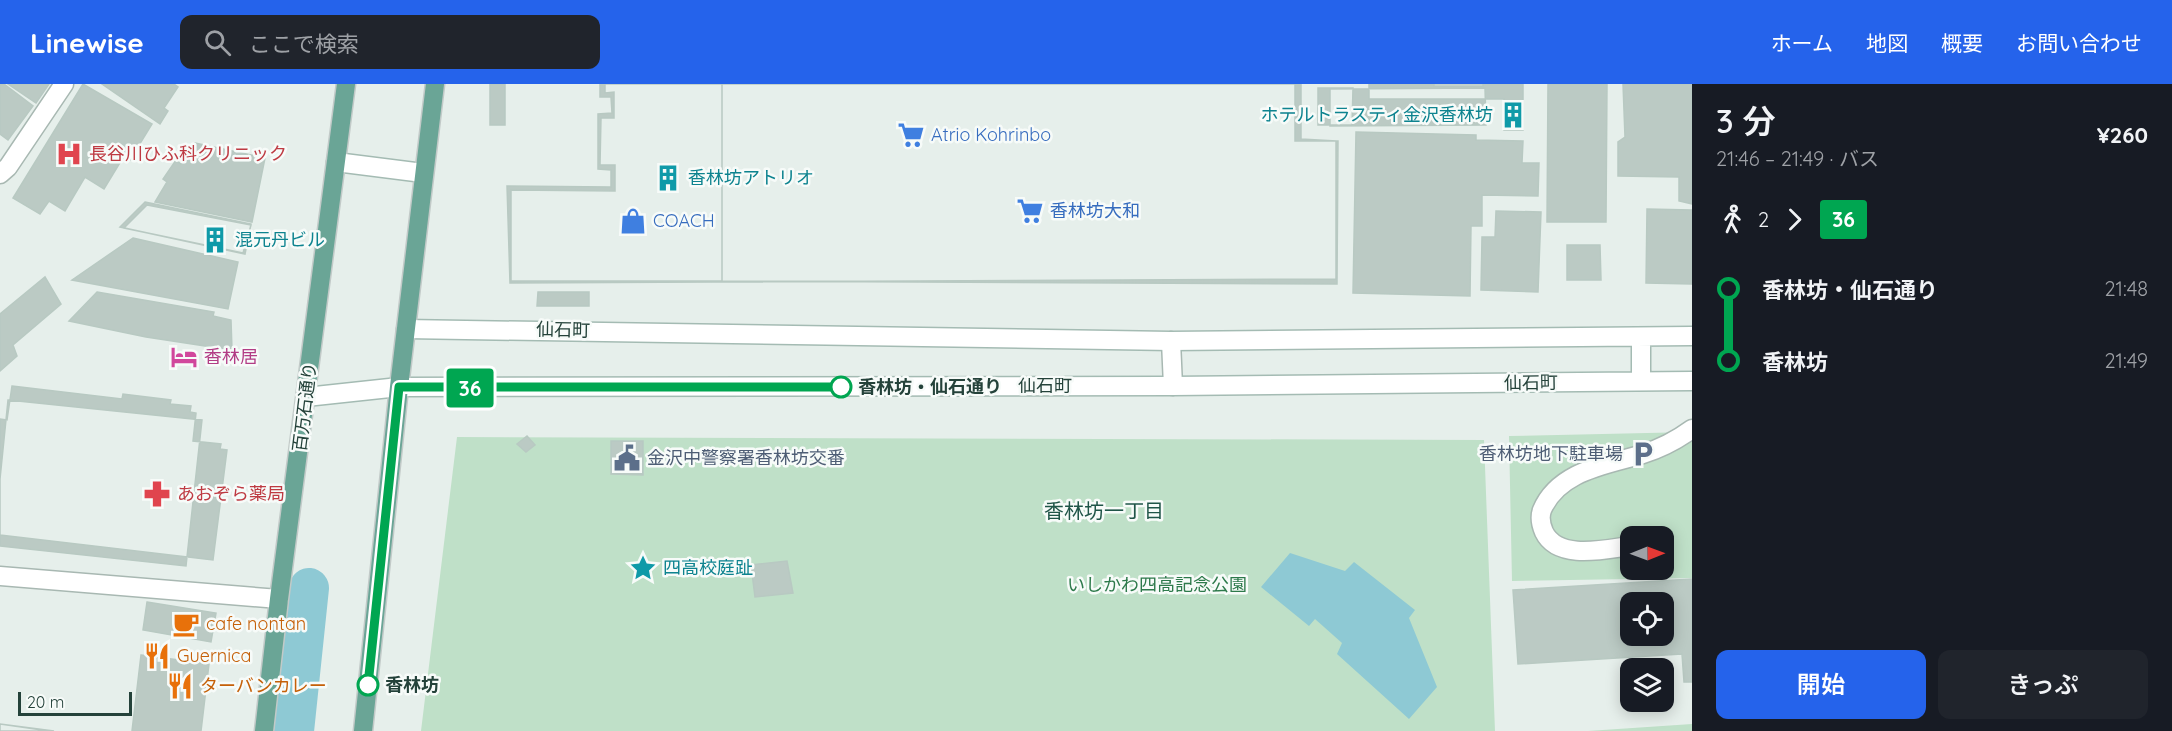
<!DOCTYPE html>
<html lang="ja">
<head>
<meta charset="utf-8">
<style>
	body { margin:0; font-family:Quicksand,"Noto Sans JP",sans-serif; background:#20242c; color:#f1f3f6; height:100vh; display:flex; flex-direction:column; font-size:22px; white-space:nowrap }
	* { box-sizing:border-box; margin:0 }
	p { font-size:20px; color:#9ea1a6 }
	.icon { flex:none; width:33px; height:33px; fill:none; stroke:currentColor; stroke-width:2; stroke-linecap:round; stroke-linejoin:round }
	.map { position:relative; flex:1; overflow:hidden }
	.details { display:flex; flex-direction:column; background:#171b24; width:480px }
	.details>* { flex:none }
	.badge { padding:0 12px; border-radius:4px; font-size:21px; line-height:39px }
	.needle { width:39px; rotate:89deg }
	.tools { position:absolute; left:1620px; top:442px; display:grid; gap:12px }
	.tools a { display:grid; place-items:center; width:54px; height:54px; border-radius:12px; background:#171b24; box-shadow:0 3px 15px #0003; font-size:30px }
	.scale { position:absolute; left:18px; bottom:15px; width:114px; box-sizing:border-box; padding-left:6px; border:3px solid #24423a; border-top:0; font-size:16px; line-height:21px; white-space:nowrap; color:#24423a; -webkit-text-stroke:4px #f7fbf9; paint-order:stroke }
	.map>.badge { position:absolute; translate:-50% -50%; box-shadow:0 0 0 3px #fff }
	.legs { display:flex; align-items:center; gap:9px; height:66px; padding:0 24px; font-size:20px }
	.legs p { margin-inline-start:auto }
	.overview { display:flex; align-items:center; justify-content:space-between; height:102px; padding:0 24px }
	h1 { font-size:33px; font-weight:600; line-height:45px }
	.action { display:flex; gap:12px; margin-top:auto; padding:12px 24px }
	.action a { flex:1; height:69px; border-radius:12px; background:#2563eb; color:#fff; font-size:24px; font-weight:600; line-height:69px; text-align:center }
	.action a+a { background:#20242c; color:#f1f3f6 }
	ul { padding:0 24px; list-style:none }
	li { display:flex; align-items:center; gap:21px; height:72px; font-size:22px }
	li i { display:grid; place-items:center; width:9px; height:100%; margin:0 8px; background:currentColor }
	li i::after { content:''; width:15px; height:15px; margin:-8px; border:4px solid; border-radius:50%; background:#171b24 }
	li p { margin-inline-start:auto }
	li:first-child i { background:linear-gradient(#0000 50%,currentColor 0) }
	li:last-child i { background:linear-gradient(currentColor 50%,#0000 0) }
	header { display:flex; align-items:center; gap:36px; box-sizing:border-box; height:84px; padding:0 30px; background:#2563eb; color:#fff }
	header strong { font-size:28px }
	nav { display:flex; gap:33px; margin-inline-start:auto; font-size:21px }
	.search { width:420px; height:54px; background:#20242c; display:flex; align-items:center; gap:15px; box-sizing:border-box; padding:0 21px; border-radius:12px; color:#9ea1a6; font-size:22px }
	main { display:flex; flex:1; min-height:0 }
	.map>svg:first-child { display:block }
	.green { fill:#bfe0c8; fill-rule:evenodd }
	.water { fill:#8ec9d4 }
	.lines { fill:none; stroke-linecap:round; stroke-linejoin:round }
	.canal { stroke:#8ec9d4; stroke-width:40 }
	.building { fill:#bbcac4; stroke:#b8c9c2; stroke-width:1.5; fill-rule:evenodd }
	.lane-casing { stroke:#a8b8b2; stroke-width:21 }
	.street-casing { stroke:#a8b8b2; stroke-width:21 }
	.secondary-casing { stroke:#a4bbb3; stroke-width:21 }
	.primary-casing { stroke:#c2cac8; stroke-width:21 }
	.lane { stroke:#fff; stroke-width:18 }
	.street { stroke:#fff; stroke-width:18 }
	.secondary { stroke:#fff; stroke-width:18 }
	.primary { stroke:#6aa596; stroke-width:18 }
	.line-1-casing { stroke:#fff; stroke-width:14 }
	.line-1 { stroke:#00a651; stroke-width:9 }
	.stop-1-dot { fill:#fff; stroke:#00a651; stroke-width:3 }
	.labels { text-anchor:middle; stroke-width:5; stroke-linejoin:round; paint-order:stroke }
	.culture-label { font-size:18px; fill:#0d838f; stroke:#f7fbf9; text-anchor:start }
	.shop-label { font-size:18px; fill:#366cbe; stroke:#f7fbf9; text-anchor:start }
	.health-label { font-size:18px; fill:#be3a42; stroke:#f7fbf9; text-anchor:start }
	.street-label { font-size:18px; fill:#24423a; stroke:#f7fbf9 }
	.hotel-label { font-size:18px; fill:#b23c85; stroke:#f7fbf9; text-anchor:start }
	.stop-label { font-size:18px; font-weight:bold; fill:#24423a; stroke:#f7fbf9; text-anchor:start }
	.service-label { font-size:18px; fill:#4e5e75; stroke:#f7fbf9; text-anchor:end }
	.park-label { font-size:18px; fill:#2d7a4b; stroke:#f7fbf9 }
	.food-label { font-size:18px; fill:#c56008; stroke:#f7fbf9; text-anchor:start }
	.neighbourhood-label { font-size:20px; fill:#1f5548; stroke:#f7fbf9 }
</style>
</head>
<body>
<header>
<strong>Linewise</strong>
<div class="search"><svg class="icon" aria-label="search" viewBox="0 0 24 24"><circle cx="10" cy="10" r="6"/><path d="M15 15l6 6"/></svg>ここで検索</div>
<nav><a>ホーム</a><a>地図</a><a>概要</a><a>お問い合わせ</a></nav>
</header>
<main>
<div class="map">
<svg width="1692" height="647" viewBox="0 0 1692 647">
	<rect width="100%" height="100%" fill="#e6efeb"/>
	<!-- green -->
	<path class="green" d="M1692,348v146l-180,3 -3,-145zM1630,453h34v33h-34z
		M457,353l1027,3 11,291h-1074z
		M1692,640v7h-104z"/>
	<!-- water -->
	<path class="water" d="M1290,469l55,18 9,-9 61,48 -6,8 28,69 -28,32 -72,-65 5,-11 -27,-24 -6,7 -48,-39z"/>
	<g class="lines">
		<!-- canal -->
		<path class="canal" d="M294,647l15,-143"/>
	</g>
	<!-- building -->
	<path class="building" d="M0,0h4l29,22 -25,34 -8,-6z
		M8,0h41l-13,19z
		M83,0l69,40 -22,36 -6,-4 -20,33 -19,-12 -20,34 -16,-10 -9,13 -27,-16z
		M102,0h72l4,3 -14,21 4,3 -8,13z
		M490,0h15v41h-15z
		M600,0h701v55l35,2v138l-826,4 -3,-97 104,1v-17l-13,-1v-55l14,-1 -1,-16h-11z
		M605,0h117v197h-211v-91l104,1v-26h-15l1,-47h13v-26l-9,1z
		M722,0h573v57h43l-1,143 -615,-3z
		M1369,0h154v46h-19v-31h-135z
		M1434,0h49v2h-49z
		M1548,0h59l-1,138h-59z
		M1623,0h69v120l-13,-3v-24l-61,-1v-34l7,-5z
		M1318,4h35l-1,37h-34z
		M1485,4l1,37 -156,1v-37z
		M1356,48l120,3v5l47,1 -1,22h17l-1,33 -56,-1v31h-11l-1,70 -117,-3z
		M195,59l70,15 -13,64 -97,-20 12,-20 -4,-3 13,-19 5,4z
		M145,118l106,22 -6,30 -125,-27z
		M147,121l104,20 -8,28 -119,-25z
		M1647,125l45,1v74l-46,-1z
		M1496,127l45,1 -3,80 -57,-2 1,-53h13z
		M133,154l105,24 -10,47 -156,-29z
		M1567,161h33l1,35h-34z
		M45,193l16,27 -48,41 4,11 -17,15v-57z
		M97,208l117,20 -1,4 18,4 1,30 -86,-13 -77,-16z
		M538,208h51v14h-52z
		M12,302l110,13 1,-5 48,6 -1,4 21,2 -1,6 6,1 -3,28 28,3 -1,5 7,1 -14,110 -213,-25v-116l7,1z
		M8,316l194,20 -16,146 -186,-20v-67z
		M527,352l8,9 -9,7 -9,-8z
		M611,357h32v34l-32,-1z
		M787,477l6,32 -38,4 -4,-32z
		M1692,495v103h-8l-2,-28 -164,10 -5,-74zM1630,519h34v33h-34z
		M147,518l69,11 -5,29 -68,-12z
		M141,571l68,9 -8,67h-69z
		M0,640l49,7h-49z
		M0,640l54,7h-54z"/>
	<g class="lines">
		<!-- lane casing -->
		<g class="lane-casing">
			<path id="lane" d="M1630,462c-24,3 -72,15 -86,-14 -3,-7 -5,-14 -2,-22 17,-40 66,-45 101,-56 19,-6 34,-14 49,-25"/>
		</g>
		<!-- street casing -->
		<g class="street-casing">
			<path id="street" d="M0,90l8,-7 56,-83
				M1171,257l2,45
				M0,492l279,23"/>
		</g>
		<!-- secondary casing -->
		<g class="secondary-casing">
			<path id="secondary" d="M336,78l87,11
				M406,245l765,12 521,-5
				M1641,253v44
				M306,313l93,-10 774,-1 519,-5"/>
		</g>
		<!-- primary casing -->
		<g class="primary-casing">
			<path id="primary" d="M264,647l15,-132 67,-515
				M363,647l36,-344 36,-303"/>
		</g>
		<!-- lane -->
		<use href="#lane" class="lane"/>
		<!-- street -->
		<use href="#street" class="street"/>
		<!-- secondary -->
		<use href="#secondary" class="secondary"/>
		<!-- primary -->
		<use href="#primary" class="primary"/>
	</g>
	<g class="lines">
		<!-- line-1 casing -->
		<g class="line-1-casing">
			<path id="line-1" d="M368,601l31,-298h442"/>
		</g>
		<!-- line-1 -->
		<use href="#line-1" class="line-1"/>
	</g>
	<!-- icons -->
	<defs>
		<g id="building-bare" transform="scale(2.07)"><path d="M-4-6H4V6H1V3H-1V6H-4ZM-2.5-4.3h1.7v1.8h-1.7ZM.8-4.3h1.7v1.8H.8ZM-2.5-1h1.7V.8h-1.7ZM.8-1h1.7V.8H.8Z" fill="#0f9aa8" stroke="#f7fbf9" stroke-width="2.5" paint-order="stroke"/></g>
		<g id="supermarket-bare" transform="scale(2.07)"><path d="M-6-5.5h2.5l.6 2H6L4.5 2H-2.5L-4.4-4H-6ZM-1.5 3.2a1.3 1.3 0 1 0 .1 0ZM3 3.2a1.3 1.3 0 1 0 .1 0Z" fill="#3f7fe0" stroke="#f7fbf9" stroke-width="2.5" paint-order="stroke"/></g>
		<g id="hospital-bare" transform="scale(2.07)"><path d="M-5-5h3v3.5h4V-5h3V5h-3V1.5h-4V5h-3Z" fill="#e0444e" stroke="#f7fbf9" stroke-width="2.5" paint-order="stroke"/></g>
		<g id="shop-bare" transform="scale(2.07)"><path d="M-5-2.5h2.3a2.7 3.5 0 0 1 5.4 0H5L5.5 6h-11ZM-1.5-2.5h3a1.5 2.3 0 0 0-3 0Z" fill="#3f7fe0" stroke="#f7fbf9" stroke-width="2.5" paint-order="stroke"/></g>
		<g id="hotel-bare" transform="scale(2.07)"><path d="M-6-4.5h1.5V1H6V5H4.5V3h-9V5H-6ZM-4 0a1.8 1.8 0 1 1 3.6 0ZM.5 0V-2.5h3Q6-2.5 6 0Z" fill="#d1479c" stroke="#f7fbf9" stroke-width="2.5" paint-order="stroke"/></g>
		<g id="parking-bare" transform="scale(2.07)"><path d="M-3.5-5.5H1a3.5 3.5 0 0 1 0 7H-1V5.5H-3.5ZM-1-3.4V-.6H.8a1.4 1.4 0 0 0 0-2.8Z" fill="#5c6f8a" stroke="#f7fbf9" stroke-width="2.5" paint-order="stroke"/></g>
		<g id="civic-bare" transform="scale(2.07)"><path d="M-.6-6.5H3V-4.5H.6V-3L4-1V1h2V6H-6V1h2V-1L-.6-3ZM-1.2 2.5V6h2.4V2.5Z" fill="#5c6f8a" stroke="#f7fbf9" stroke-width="2.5" paint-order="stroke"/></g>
		<g id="pharmacy-bare" transform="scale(2.07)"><path d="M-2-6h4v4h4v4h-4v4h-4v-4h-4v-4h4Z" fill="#e0444e" stroke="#f7fbf9" stroke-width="2.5" paint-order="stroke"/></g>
		<g id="sight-bare" transform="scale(2.07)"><path d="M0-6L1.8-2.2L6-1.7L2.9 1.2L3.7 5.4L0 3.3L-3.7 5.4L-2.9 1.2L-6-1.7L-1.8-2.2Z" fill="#0f9aa8" stroke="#f7fbf9" stroke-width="2.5" paint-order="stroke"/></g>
		<g id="cafe-bare" transform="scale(2.07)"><path d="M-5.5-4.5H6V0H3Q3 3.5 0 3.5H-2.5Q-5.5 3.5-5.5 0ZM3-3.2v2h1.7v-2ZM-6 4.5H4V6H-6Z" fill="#e8710a" stroke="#f7fbf9" stroke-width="2.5" paint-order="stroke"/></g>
		<g id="restaurant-bare" transform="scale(2.07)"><path d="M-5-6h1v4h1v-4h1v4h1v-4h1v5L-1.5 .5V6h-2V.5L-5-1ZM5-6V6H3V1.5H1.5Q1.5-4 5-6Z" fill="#e8710a" stroke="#f7fbf9" stroke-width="2.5" paint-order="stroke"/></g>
	</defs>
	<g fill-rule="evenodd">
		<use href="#building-bare" x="1513" y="31"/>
		<use href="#supermarket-bare" x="911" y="51"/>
		<use href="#hospital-bare" x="69" y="70"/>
		<use href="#building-bare" x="668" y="94"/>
		<use href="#supermarket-bare" x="1030" y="127"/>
		<use href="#shop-bare" x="633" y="137"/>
		<use href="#building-bare" x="215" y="156"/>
		<use href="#hotel-bare" x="184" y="273"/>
		<use href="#parking-bare" x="1643" y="370"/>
		<use href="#civic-bare" x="627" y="374"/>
		<use href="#pharmacy-bare" x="157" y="410"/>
		<use href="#sight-bare" x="643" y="484"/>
		<use href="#cafe-bare" x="186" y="540"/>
		<use href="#restaurant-bare" x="157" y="572"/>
		<use href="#restaurant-bare" x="180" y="602"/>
	</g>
	<!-- markers -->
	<g class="stop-1-dot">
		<circle cx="841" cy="303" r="10"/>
		<circle cx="368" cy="601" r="10"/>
	</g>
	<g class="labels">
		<!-- culture labels -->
		<g class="culture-label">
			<text x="1493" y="37" text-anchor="end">ホテルトラスティ金沢香林坊</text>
			<text x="688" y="100">香林坊アトリオ</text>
			<text x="235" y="162">混元丹ビル</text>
			<text x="663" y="490">四高校庭趾</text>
		</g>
		<!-- shop labels -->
		<g class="shop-label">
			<text x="931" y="57">Atrio Kohrinbo</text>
			<text x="1050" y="133">香林坊大和</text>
			<text x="653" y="143">COACH</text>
		</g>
		<!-- health labels -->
		<g class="health-label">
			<text x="89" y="76">長谷川ひふ科クリニック</text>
			<text x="177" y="416">あおぞら薬局</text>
		</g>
		<!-- street labels -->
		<g class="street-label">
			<text transform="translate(563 246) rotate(1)" y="6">仙石町</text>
			<text transform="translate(1531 299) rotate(-1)" y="6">仙石町</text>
			<text x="1045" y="308">仙石町</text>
			<text transform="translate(305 323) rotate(-83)" y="6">百万石通り</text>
		</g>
		<!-- hotel labels -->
		<g class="hotel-label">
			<text x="204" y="279">香林居</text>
		</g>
		<!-- stop labels -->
		<g class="stop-label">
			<text x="858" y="309">香林坊・仙石通り</text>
			<text x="385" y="607">香林坊</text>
		</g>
		<!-- service labels -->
		<g class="service-label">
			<text x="1623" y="376">香林坊地下駐車場</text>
			<text x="647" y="380" text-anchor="start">金沢中警察署香林坊交番</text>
		</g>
		<!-- park labels -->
		<g class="park-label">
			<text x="1157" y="507">いしかわ四高記念公園</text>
		</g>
		<!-- food labels -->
		<g class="food-label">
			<text x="206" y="546">cafe nontan</text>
			<text x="177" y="578">Guernica</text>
			<text x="200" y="608">ターバンカレー</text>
		</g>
		<!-- neighbourhood labels -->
		<g class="neighbourhood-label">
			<text x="1104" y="434">香林坊一丁目</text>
		</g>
	</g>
</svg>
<div class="tools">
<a><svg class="needle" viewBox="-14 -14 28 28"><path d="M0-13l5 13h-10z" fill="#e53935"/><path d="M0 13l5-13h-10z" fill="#9ea1a6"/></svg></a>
<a><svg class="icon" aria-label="locate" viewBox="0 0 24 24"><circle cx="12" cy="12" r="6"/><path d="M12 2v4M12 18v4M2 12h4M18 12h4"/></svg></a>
<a><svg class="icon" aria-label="layers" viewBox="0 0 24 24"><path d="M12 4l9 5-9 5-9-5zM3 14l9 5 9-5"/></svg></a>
</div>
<div class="scale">20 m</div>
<b class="badge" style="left:470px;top:304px;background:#00a651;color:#fff">36</b>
</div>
<section class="details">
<div class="overview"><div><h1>3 分</h1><p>21:46 – 21:49 · バス</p></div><b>¥260</b></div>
<div class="legs"><svg class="icon" aria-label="walk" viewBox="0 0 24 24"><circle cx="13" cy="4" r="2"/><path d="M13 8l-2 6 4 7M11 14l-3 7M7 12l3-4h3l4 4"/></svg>2<svg class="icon" aria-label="forward" viewBox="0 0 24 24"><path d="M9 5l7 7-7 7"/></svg><b class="badge" style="background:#00a651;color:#fff">36</b></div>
<ul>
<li><i style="color:#00a651"></i><b>香林坊・仙石通り</b><p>21:48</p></li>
<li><i style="color:#00a651"></i><b>香林坊</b><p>21:49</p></li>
</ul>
<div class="action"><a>開始</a><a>きっぷ</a></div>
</section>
</main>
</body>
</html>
